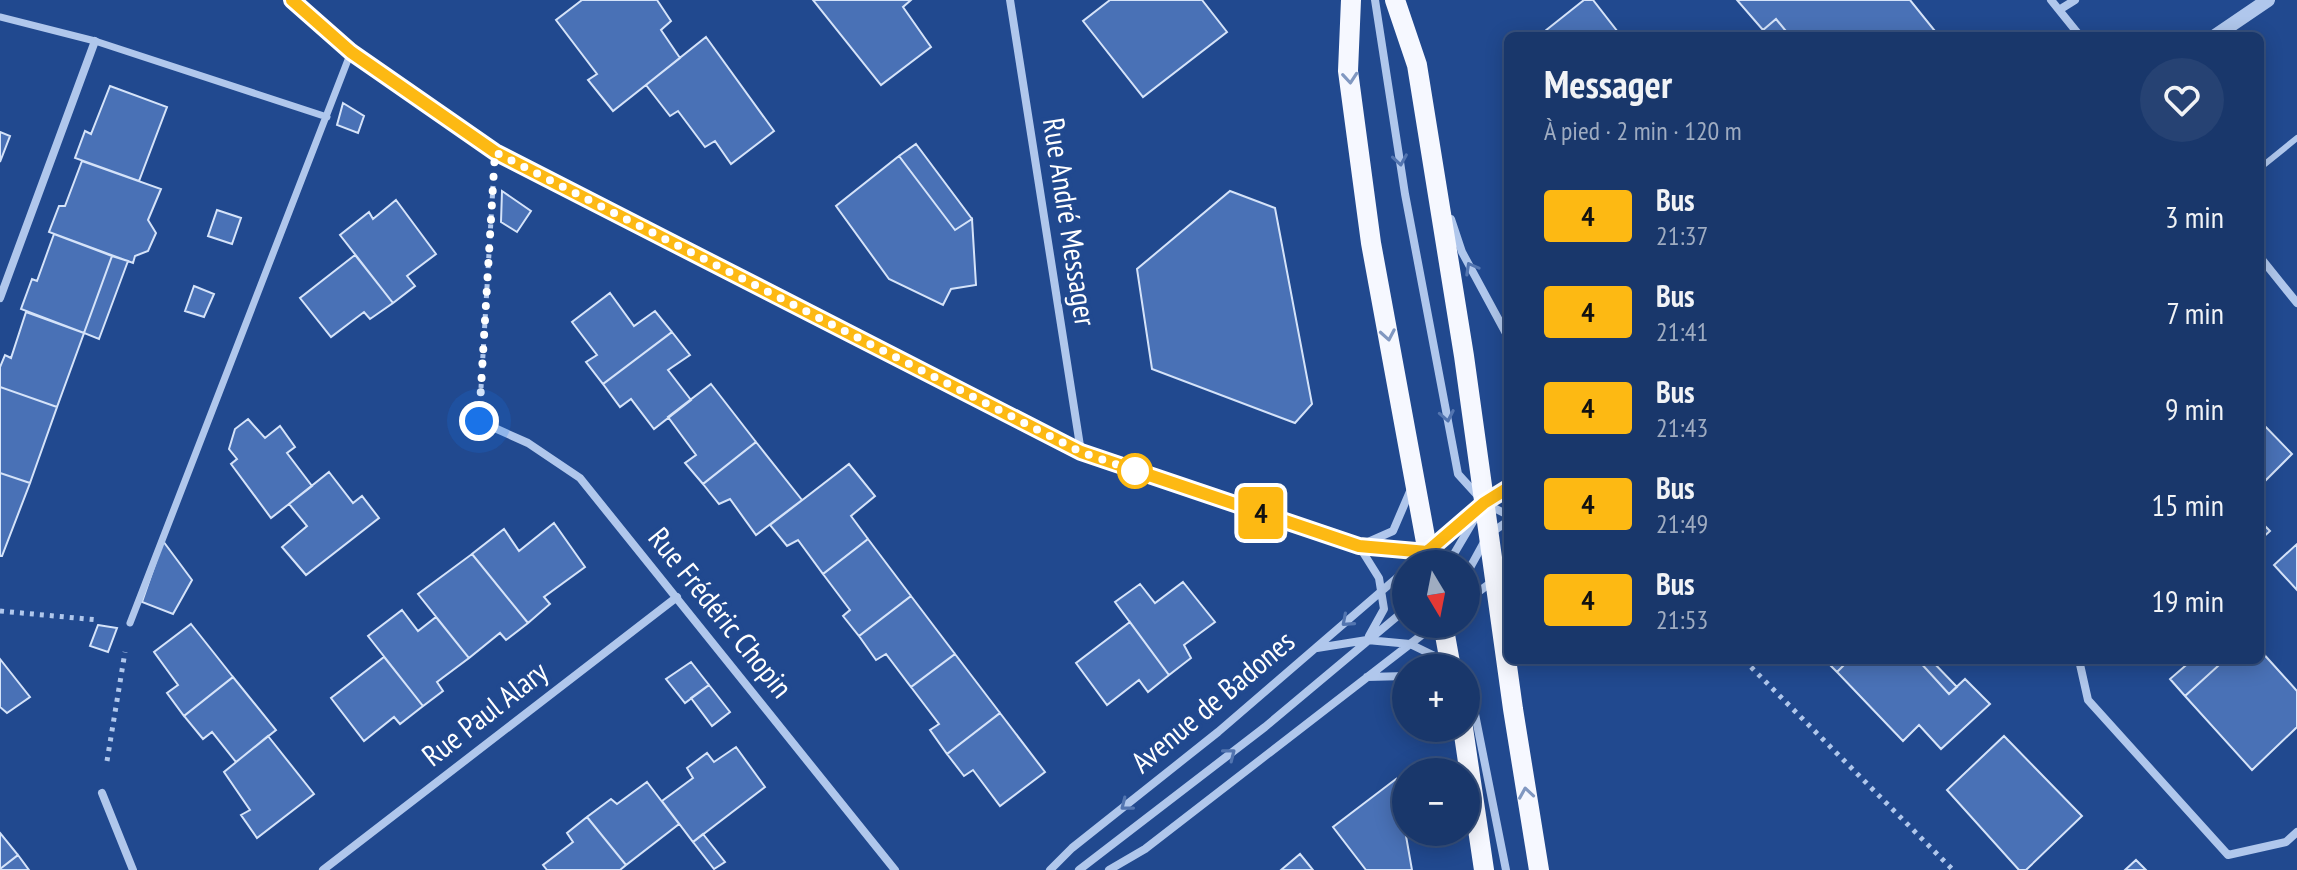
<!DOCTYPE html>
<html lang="fr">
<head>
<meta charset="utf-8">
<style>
	body { margin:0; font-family:"PT Sans Narrow",sans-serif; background:#264273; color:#f1f3f6; height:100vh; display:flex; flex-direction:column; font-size:30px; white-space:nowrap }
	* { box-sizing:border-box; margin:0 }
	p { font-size:26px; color:#9facc1 }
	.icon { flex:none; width:44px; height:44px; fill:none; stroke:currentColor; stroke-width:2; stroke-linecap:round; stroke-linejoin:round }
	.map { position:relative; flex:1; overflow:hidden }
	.drawer { position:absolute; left:1504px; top:32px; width:760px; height:632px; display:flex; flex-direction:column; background:#19376b; border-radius:12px; box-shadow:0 4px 20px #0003,0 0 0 2px #37517e }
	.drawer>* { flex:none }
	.badge { padding:0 16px; border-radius:6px; font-size:28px; line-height:52px }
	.needle { width:52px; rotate:170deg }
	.fabs { position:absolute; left:1392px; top:550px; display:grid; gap:16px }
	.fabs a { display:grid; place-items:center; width:88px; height:88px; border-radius:50%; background:#19376b; box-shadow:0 4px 20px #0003,0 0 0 2px #37517e; font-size:40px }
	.you { position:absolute; width:40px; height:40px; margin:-20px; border:6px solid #fff; border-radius:50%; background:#1a73e8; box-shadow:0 0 0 12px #1a73e833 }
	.map>.badge { position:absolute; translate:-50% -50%; box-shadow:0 0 0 4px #fff }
	.round { display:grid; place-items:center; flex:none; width:84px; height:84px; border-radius:42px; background:#264273 }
	.overview { display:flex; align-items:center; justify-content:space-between; height:136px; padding:0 40px }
	h1 { font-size:38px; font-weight:800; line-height:60px }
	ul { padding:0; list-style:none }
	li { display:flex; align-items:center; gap:24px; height:96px; padding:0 40px }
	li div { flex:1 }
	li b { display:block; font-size:30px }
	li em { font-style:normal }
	li .badge { min-width:88px; font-weight:700; text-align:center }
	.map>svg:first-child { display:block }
	.building { fill:#4971b6; stroke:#d5e3f9; stroke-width:2 }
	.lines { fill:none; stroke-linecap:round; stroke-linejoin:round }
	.path { stroke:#b0c7ec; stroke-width:5; stroke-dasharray:4 6; stroke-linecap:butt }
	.service { stroke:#b0c7ec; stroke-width:6 }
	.pedestrian { stroke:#b0c7ec; stroke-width:7 }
	.minor { stroke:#b0c7ec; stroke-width:8 }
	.tertiary { stroke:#b0c7ec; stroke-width:14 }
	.primary { stroke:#f6f8ff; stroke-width:20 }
	.oneway { stroke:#8198c1 }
	.oneway2 { stroke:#5375b0 }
	.line-casing { stroke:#fff; stroke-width:18 }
	.line { stroke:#fdb913; stroke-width:12 }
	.walk { stroke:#fff; stroke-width:8; stroke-dasharray:0 14.4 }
	.stop-dot { fill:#fff; stroke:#fdb913; stroke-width:4 }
	.labels { text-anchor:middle; stroke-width:8; stroke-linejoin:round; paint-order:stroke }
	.street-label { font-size:30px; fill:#fff; stroke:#21498f }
</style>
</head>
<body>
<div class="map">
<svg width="2297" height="870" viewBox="0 0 2297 870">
	<rect width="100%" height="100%" fill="#21498f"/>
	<!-- building -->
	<path class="building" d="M582,0h75l14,21 -10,9 19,28 -67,53 -25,-31 9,-6 -41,-54z
		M813,0h98l-8,7 28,40 -50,38z
		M1110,0h92l25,32 -84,65 -60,-76z
		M1584,0h9l28,36 -81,-1z
		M1737,0h173l29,36h-149l-14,-17 -13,11z
		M1776,19l14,17h-22l-5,-6z
		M706,37l68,94 -43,33 -16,-23 -10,6 -27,-36 -8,5 -24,-31z
		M110,86l57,21 -28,74 -64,-23 10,-27 6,3z
		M343,103l21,13 -6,17 -21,-8z
		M0,132l10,4 -10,26z
		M916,144l56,75 -17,11 -56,-74z
		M899,156l56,74 17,-11 4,66 -25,4 -8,16 -54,-26 -53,-73z
		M82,161l79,28 -13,31 8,13 -8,18 -13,5 -2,7 -84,-31 10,-26h6z
		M502,191l29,20 -14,21 -16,-10z
		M1230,191l45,17 37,196 -17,19 -143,-54 -15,-100z
		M396,200l40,54 -29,22 8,10 -22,17 -53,-68 29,-23 4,7z
		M217,210l24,8 -9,26 -24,-8z
		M54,234l58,22 -28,77 -63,-24 11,-30 5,2z
		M355,255l38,48 -23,16 -6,-7 -33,25 -31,-39z
		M112,256l16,5 -29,78 -15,-6z
		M194,286l20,8 -10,23 -19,-6z
		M610,293l24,33 21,-15 17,21 -69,52 -17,-22 11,-7 -25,-33z
		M26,312l58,21 -27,74 -57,-20v-20l5,-12 6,3z
		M672,332l18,23 -22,15 23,30 -37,29 -23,-30 -11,8 -17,-23z
		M711,384l45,58 -53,42 -18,-21 11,-8 -28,-38z
		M0,387l57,20 -27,76 -30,-10z
		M248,419l17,19 15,-12 15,21 -8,6 25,33 -41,32 -40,-54 6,-5 -8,-10 6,-20z
		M2260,421l32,33 -32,32z
		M756,442l46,58 -46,35 -26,-36 -11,5 -16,-20z
		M849,464l26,32 -24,20 17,23 -45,35 -25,-34 -11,6 -17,-21z
		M329,472l24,31 9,-7 17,22 -73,57 -24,-28 25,-21 -18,-22z
		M0,473l30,10 -28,73h-2z
		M2260,521l10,10 -10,9z
		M554,523l31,44 -41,30 6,7 -22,19 -56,-69 32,-25 15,22z
		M868,539l43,57 -52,40 -16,-20 7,-6 -27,-36z
		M163,541l29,39 -19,34 -31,-12z
		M2297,544v46l-23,-25z
		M472,554l56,69 -22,17 -6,-7 -31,25 -51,-64z
		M1183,582l32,40 -31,23 7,13 -22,17 -54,-73 25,-18 15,19z
		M911,596l44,58 -44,33 -25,-33 -10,6 -17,-24z
		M402,610l16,21 18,-14 33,41 -32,24 6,9 -20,15 -55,-70z
		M1130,622l39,53 -21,17 -9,-12 -32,25 -31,-42z
		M191,624l42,53 -49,39 -17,-23 11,-8 -24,-33z
		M98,625l19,3 -9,24 -18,-6z
		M2260,650l37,41v36l-45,43 -67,-74 33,-30 -6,-6h48z
		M955,654l45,59 -53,41 -17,-24 9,-6 -28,-37z
		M384,657l39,49 -23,18 -6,-7 -30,24 -33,-43z
		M0,659l30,38 -23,16 -7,-6z
		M1825,660h24l-12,12z
		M1849,660h69l31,34 16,-15 25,25 -49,45 -22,-24 -16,16 -66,-69z
		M1918,660h13l26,27 -8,7z
		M2192,660h20l6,6 -33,30 -15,-17z
		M691,662l18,23 -24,18 -19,-24z
		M233,677l43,53 -40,32 -24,-30 -9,7 -19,-23z
		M709,685l21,27 -18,14 -21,-28z
		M1000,713l45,59 -45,34 -27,-36 -9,6 -17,-22z
		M268,736l46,58 -57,44 -16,-23 9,-5 -26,-38z
		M2004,736l78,80 -56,54h-7l-72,-80z
		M736,747l29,40 -72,55 -31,-41 31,-23 -6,-10 20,-15 7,9z
		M1396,779l16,91h-46l-33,-43z
		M647,782l32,42 -53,41 -39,-48 24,-18 6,5z
		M587,817l39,48 -6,5h-73l-4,-5 30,-23 -6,-9z
		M0,833l18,22 -18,14z
		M703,834l22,28 -11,7 -21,-27z
		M1300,854l13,16h-32z
		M18,855l11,15h-29v-1z
		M2136,860l10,10h-21z"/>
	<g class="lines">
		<!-- path -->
		<path class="path" d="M481,388l12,-202
			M0,611l98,9
			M1744,660l209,210
			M107,761l18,-109"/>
		<!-- service -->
		<path class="service" d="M2260,168l37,-30"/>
		<!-- pedestrian -->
		<path class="pedestrian" d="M0,17l95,24 232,76
			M130,623l221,-571"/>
		<!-- minor -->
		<path class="minor" d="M292,0l59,52 144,100 586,300 278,94 68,6
			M1010,0l71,452
			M1375,0l30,194 53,280 20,22
			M2051,0l29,36
			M2059,10l16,-10
			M1451,219l11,33 46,85
			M2260,257l37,46
			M0,298l95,-257
			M479,421l49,22 52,35 315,392
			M1488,505l20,10
			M1413,564l64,-56
			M1448,564l36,-61 24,-15
			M1466,575l22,-40 20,-14
			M1466,601l42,-31
			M1369,636l15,-27 -5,-31 -20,-32 34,-15 18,-42
			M1317,648l50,-8 43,4 37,18
			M2079,660l9,40 140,155 58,-13 11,-10
			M1367,677l39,-1
			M1466,690l8,19 32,161
			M102,793l31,77
			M323,870l354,-273
			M1050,870l22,-22 146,-116 188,-162
			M1079,870l186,-143 141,-118
			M1109,870l36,-21 291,-225"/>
		<!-- tertiary -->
		<path class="tertiary" d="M2215,36l53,-36"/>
		<!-- primary -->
		<path class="primary" d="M1351,0l-3,71 23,172 59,321
			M1395,0l22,65 47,291 49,353 26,161
			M1443,624l8,44
			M1463,728l21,142"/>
	</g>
	<!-- one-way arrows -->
	<defs><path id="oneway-chevron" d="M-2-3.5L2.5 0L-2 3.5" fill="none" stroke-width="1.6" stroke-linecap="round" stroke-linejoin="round" transform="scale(2)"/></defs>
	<g class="oneway">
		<use href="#oneway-chevron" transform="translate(1350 78) rotate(85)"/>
		<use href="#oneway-chevron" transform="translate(1388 335) rotate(80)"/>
		<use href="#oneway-chevron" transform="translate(1526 793) rotate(-99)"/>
	</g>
	<g class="oneway2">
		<use href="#oneway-chevron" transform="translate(1400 160) rotate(81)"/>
		<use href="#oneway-chevron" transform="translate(1471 268) rotate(-119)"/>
		<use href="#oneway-chevron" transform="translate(1447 416) rotate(79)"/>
		<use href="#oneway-chevron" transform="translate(1347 621) rotate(139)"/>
		<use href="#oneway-chevron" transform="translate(1230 754) rotate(-38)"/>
		<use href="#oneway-chevron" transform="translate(1126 805) rotate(142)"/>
	</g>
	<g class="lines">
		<!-- line casing -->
		<g class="line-casing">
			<path id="line" d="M292,0l59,52 144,100 586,300 278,94 68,6 57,-49 24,-15"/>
		</g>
		<!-- line -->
		<use href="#line" class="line"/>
		<!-- walk -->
		<path class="walk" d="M479,421l16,-269 586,300 54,19"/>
	</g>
	<!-- markers -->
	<circle class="stop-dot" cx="1135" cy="471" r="16"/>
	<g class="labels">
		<!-- street labels -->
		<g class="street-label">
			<text transform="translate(1069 222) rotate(81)" y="10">Rue André Messager</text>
			<text transform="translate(720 613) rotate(51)" y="10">Rue Frédéric Chopin</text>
			<text transform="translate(1213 702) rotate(-40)" y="10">Avenue de Badones</text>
			<text transform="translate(485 714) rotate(-38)" y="10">Rue Paul Alary</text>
		</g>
	</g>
</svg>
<div class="fabs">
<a><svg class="needle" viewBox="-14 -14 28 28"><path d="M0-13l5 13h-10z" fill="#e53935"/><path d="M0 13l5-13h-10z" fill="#9facc1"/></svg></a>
<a>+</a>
<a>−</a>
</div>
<div class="you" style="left:479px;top:421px"></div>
<b class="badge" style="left:1261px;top:513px;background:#fdb913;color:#111">4</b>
<section class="drawer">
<div class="overview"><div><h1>Messager</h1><p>À pied · 2 min · 120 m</p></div><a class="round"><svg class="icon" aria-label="heart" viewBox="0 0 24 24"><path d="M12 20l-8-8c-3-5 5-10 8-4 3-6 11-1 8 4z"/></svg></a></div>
<ul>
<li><span class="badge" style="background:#fdb913;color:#111">4</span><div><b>Bus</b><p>21:37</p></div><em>3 min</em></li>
<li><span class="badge" style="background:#fdb913;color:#111">4</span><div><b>Bus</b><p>21:41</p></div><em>7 min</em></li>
<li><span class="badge" style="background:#fdb913;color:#111">4</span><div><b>Bus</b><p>21:43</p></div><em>9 min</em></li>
<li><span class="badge" style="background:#fdb913;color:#111">4</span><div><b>Bus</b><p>21:49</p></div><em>15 min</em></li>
<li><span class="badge" style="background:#fdb913;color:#111">4</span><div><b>Bus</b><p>21:53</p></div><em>19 min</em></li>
</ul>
</section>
</div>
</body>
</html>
